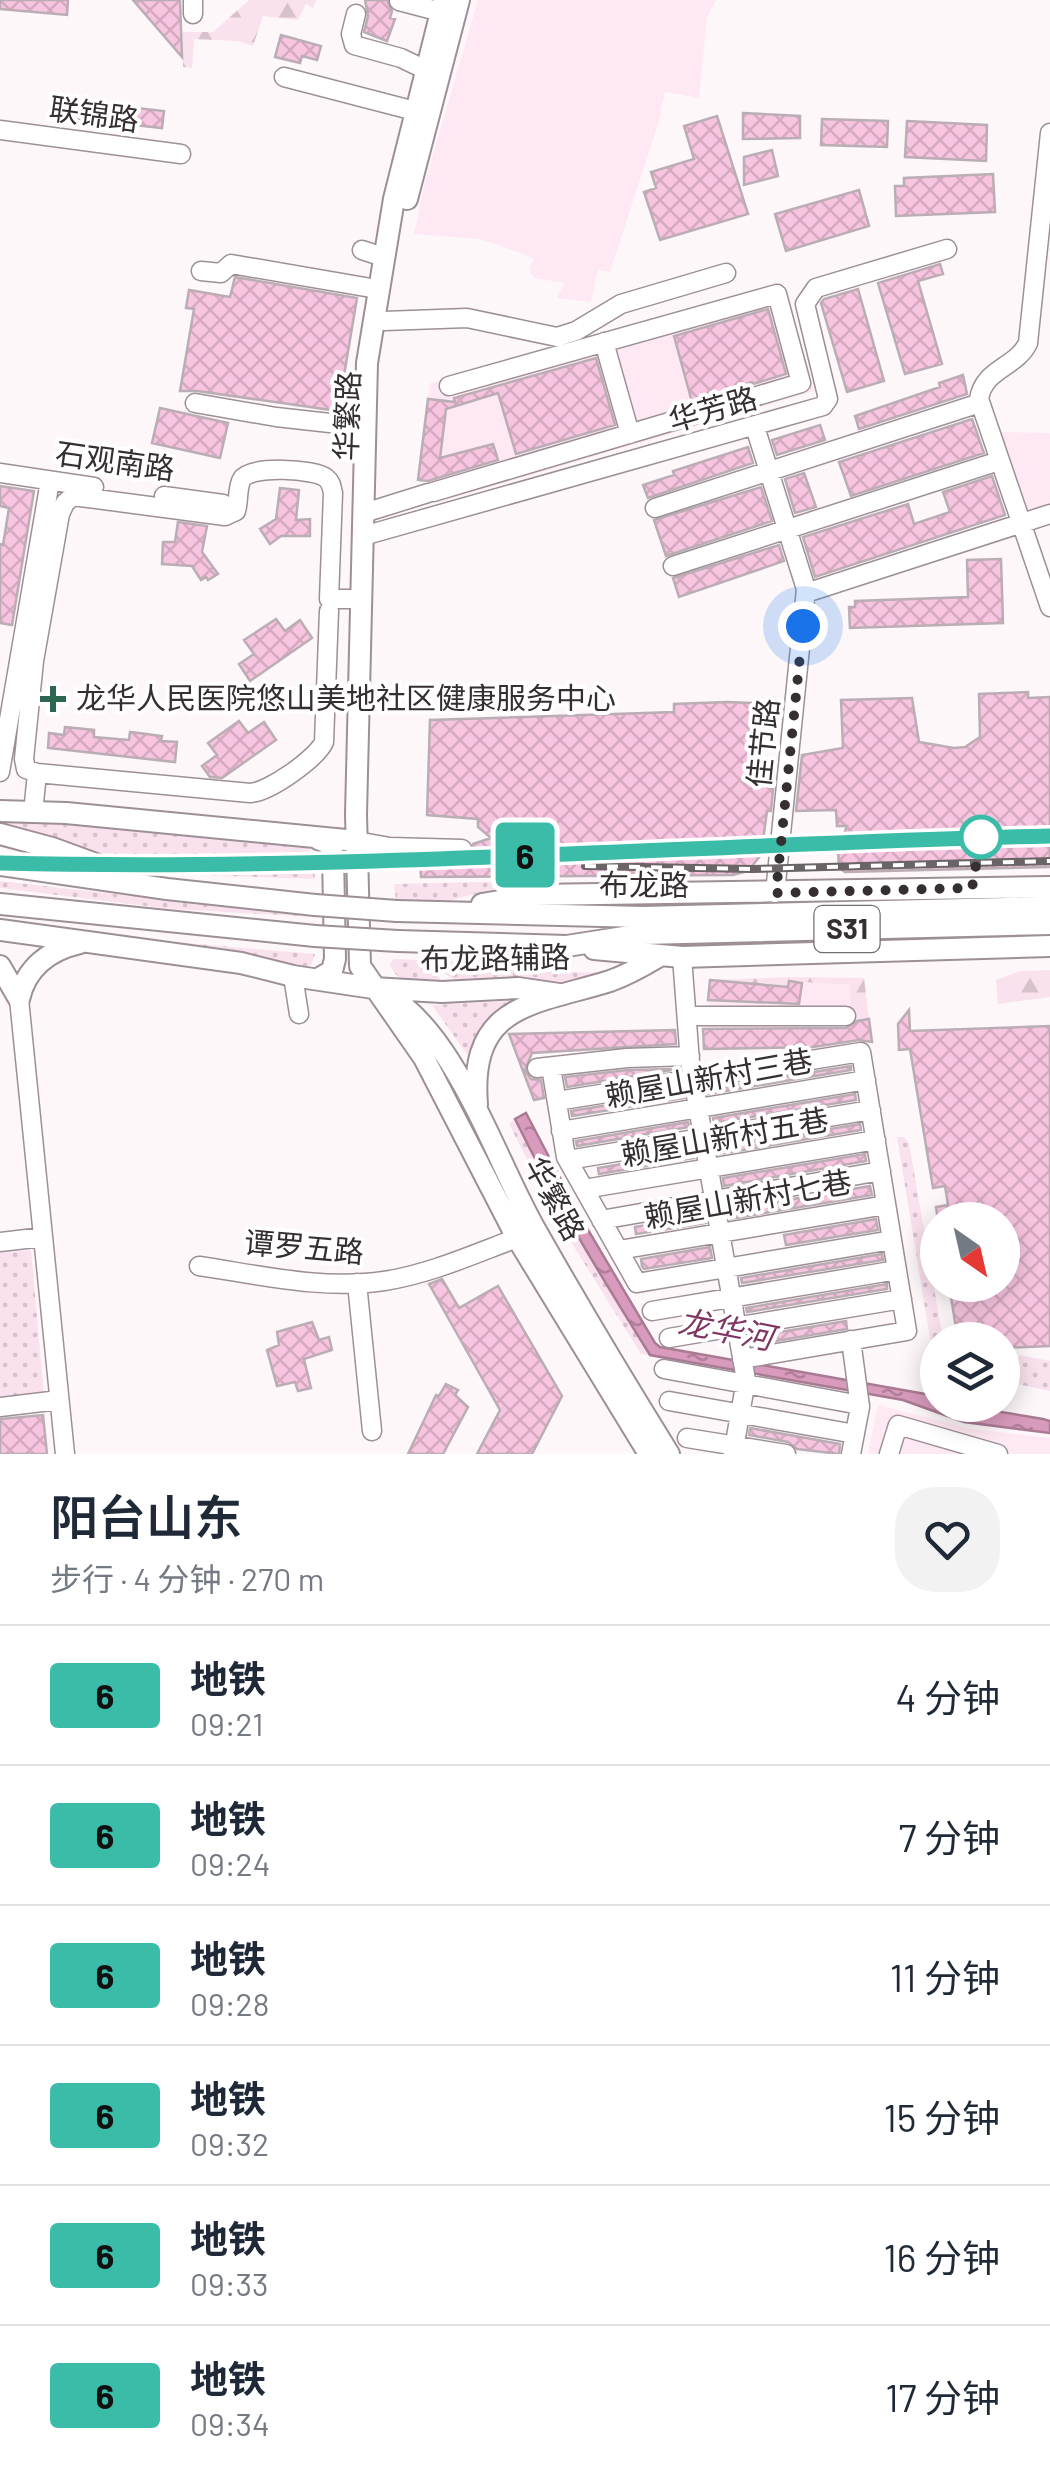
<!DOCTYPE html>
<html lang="zh">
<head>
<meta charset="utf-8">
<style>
	body { margin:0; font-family:Barlow,"Noto Sans SC",sans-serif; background:#f2f2f3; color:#1f2937; height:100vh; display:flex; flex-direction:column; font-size:38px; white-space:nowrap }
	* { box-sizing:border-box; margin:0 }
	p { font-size:32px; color:#747a83 }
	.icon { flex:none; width:55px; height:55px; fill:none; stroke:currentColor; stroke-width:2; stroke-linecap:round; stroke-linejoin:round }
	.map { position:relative; height:1454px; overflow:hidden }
	.details { display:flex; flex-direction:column; background:#fff; flex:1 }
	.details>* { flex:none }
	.badge { padding:0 20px; border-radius:8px; font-size:35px; line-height:65px }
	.needle { width:65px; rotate:146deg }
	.tools { position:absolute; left:920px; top:1202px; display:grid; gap:20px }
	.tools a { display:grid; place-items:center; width:100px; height:100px; border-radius:50%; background:#fff; box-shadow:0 5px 25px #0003; font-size:50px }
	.you { position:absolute; width:50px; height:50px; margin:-25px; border:8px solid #fff; border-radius:50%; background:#1a73e8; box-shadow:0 0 0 15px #1a73e833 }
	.map>.badge { position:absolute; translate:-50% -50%; box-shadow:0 0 0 5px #fff }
	.round { display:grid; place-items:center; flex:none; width:105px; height:105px; border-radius:40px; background:#f2f2f3 }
	.head { display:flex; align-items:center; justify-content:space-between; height:170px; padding:0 50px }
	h1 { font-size:48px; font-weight:600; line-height:75px }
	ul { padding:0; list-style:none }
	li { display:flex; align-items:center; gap:30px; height:140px; padding:0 50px; border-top:2px solid #e0e1e3 }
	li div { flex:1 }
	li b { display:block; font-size:38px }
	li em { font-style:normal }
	li .badge { min-width:110px; font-weight:700; text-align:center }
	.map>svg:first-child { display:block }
	.built { fill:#fee8f3 }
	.grass { fill:url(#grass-dots) }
	.forest { fill:url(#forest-firs) }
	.water { fill:url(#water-ripples); stroke:#a87b93; stroke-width:2.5 }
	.building { fill:url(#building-cross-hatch); stroke:#bbadb4; stroke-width:2.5 }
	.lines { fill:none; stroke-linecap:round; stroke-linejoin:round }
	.minor-casing { stroke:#9d8f96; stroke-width:21 }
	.major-casing { stroke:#9d8f96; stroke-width:24 }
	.minor { stroke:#fff; stroke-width:18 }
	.major { stroke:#fff; stroke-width:20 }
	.rail-casing { stroke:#6a6467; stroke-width:8 }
	.rail { stroke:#fff; stroke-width:4; stroke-dasharray:11; stroke-linecap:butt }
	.major-bridge-casing { stroke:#9d8f96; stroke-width:24; stroke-linecap:butt }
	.major-bridge { stroke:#fff; stroke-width:20 }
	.line-casing { stroke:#fff; stroke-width:22 }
	.line { stroke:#3abca8; stroke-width:15 }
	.walk { stroke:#352f32; stroke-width:10; stroke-dasharray:0 18 }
	.poi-dot { fill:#2d6751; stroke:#fff; stroke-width:4 }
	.stop-dot { fill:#fff; stroke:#3abca8; stroke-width:5 }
	.labels { text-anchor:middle; stroke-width:8; stroke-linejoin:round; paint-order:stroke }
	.shield { fill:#fff; stroke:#726d70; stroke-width:2.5 }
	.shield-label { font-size:28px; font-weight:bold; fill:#352f32 }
	.street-label { font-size:30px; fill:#352f32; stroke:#fff }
	.poi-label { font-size:30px; fill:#352f32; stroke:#fff; text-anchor:start }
	.water-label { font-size:32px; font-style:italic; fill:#7f3662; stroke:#fff }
</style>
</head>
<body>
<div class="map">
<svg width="1050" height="1454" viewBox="0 0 1050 1454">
	<defs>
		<pattern id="grass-dots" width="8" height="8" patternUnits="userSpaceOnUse" patternTransform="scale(2.5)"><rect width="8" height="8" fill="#fae1ee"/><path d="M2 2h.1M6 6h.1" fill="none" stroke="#d7c1cd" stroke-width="1.8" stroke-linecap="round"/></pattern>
		<pattern id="forest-firs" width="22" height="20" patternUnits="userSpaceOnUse" patternTransform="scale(2.5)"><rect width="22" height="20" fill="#fae1ee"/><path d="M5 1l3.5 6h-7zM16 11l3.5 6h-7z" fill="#d7c1cd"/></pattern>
		<pattern id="water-ripples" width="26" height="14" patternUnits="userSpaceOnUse" patternTransform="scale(2.5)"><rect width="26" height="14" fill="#d99bbd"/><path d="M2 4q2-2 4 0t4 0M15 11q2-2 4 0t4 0" fill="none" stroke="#b17f9a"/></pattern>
		<pattern id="building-cross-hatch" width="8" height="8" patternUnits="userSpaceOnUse" patternTransform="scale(2.5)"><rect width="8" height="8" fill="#f8c5e0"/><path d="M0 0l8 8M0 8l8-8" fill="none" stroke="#d5aac1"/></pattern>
	</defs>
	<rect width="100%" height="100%" fill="#fdf7fa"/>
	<!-- built -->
	<path class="built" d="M478,0h238l-9,17 -8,81 -34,-6 -7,32 -48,148 -12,-2 -7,32 -34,-4 8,-15 -31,-5 -5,-9 5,-10 -13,-6 -42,-14 -65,-5 10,-48z
		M785,286l29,105 -378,112 -6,-22 -12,-1 12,-97z
		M998,432l52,1v73l-24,5z
		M710,980l78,6 1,-5 61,4 2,64 -69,8 -1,-11 -78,3 -1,-24h5z
		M878,1405l94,24 78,9v16h-182z"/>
	<!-- grass -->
	<path class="grass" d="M0,816l306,30 8,9 1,24 -156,-5 -36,-7 -123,-37z
		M0,881l316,36 -144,-8 -172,-21z
		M523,881l-85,23 -42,-2 -2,-18z
		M136,939l179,15 -4,11 -7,1z
		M393,959l80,3 30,8 105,3 -21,8 -126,3 -27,-17 9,18c-23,0 -42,3 -53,-20z
		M512,1001l2,4 -43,55 -39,-55z
		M515,1119l46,89 89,147 -9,-1 -80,-128 -52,-102z
		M897,1137h7l5,6 34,197h-5l-1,6 -7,-8z
		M31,1250l13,145 -44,5v-147z
		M1019,1355l31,6v30l-47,-10v-23h16z"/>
	<!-- forest -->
	<path class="forest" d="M249,0h67l-3,8 -7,-4 -8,16 -35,-4 -10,30 -15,-5 -44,-2 -2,29 -9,-1v-35h30z
		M1050,970v27l-52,7 -2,-24 24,-9z
		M790,977l74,1 5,41 -18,2 -1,-36 -61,-4 -1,6 -78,-7z"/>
	<!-- water -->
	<path class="water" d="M526,1113l55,105 74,125 5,4 271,48 6,2 1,8h21l84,14 7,2v12l-86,-11 -61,-22 -253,-45c-48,-77 -95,-154 -135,-236z"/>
	<!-- building -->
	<path class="building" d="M0,0h68l-1,15 -67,-6z
		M133,0h47l2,57z
		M365,0h22l5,11 -2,7 5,1 -8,22 -23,-9 4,-16z
		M281,35l40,11 -4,14 -15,-4 -2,7 -25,-6z
		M64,100l100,11 -2,17 -100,-11z
		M743,113l57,3v22l-57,1z
		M717,116l31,98 -88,26 -16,-48 12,-4 -5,-16 43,-13 -10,-33z
		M822,119l66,2 -1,26 -66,-2z
		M907,121l80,4 -1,36 -81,-4z
		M772,150l6,26 -34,9v-28z
		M993,174l2,38 -99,4 -1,-30h9v-8z
		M859,190l10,36 -83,25 -11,-37z
		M940,264l3,10 -25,7 24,83 -37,10 -27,-91z
		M235,277l122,21 -19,113 -141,-20h-17l14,-82 -8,-1 3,-18 41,7z
		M858,289l26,92 -37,11 -26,-89 3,-4z
		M768,309l18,65 -33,10 -1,-2 -60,20 -18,-66z
		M596,358l19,67 -99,29 -18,-61 -52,16 -6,49 53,-14 5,16 -70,21 -10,-1 10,-81 27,3 -1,-4z
		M963,375l4,19 -108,35 -4,-13 85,-29 -1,-4z
		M160,408l68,15 -8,35 -68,-15z
		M972,419l12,34 -133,43 -12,-34z
		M820,425l5,15 -48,15 -5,-15z
		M748,447l5,16 -105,35 -5,-13 31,-10 -1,-4z
		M804,473l12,34 -21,6 -10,-34z
		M992,476l13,39 -190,62 -12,-40 105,-33 6,20 36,-12 -7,-20z
		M0,486l34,5 -22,134 -12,-2v-79l3,1 6,-37 -9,-2z
		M761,487l11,34 -106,35 -12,-36z
		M280,488l19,2 -3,30 14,-1v17h-29l-11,8 -10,-15 16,-10z
		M178,522l29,4 -5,26 16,22 -10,6 -2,-3 -5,3 -9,-14 -30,-2 1,-22h12z
		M779,545l5,16 -105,36 -6,-19z
		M1001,559l2,64 -153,5 -1,-21h6v-6l113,-4 -1,-37z
		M276,619l9,12 15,-11 12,18 -62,43 -11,-17 15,-10 -10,-14z
		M1028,692v6l22,-1v170l-205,5 -6,-4 -1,-17 9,-25h-10l-1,-16 -40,1 6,-56 41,-7 -2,-48 71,-2 7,44 35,6 11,-1 15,-10 -1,-43z
		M727,702l25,1 9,51 4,7 11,-2 -5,52h-4l-6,44 -13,16 -15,4 -312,2 -1,-17h47l6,-5v-11l18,-6 -13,-11v-8l-51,-4 3,-95 244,-8v-8z
		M239,721l9,12 16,-11 12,18 -54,38 -12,-1 -8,-11 15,-11 -9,-12z
		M65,727l29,3v7l35,3 1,-8 32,4 -1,5 16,1 -2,20 -127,-14 1,-15 15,2z
		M710,980l78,7 1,-6 13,2 -3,21 -91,-4z
		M909,1010l1,21 140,-5v320l-48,2v-8h-44l-9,-55h53v-65h-64l-2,-13 12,-2 -3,-19 -12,2 -23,-139 -11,1 -1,-26z
		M869,1019l3,23 -13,-2 -46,7 -109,2 -1,-20 143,-1 11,-7z
		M675,1030l1,14 -144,9 -7,17 6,9 10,1 3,18 -10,2 -25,-66z
		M851,1066v4l-143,24v-5z
		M678,1069l-111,18 -2,-10 63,-7z
		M683,1093l1,5 -112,18 -1,-5z
		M855,1094l1,6 -142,23 -1,-5z
		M688,1122l1,5 -112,19 -1,-5z
		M860,1124l1,6 -142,24 -1,-6z
		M693,1152l1,6 -95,16 -1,-6z
		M865,1154l1,7 -142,25 -1,-8z
		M870,1186l2,9 -142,24 -1,-9z
		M704,1215l2,8 -70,11 -1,-7z
		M876,1219l2,11 -92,15 -2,-10z
		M710,1247l2,11 -68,11 -2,-3 -1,-7z
		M882,1254l1,6 -141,23 -1,-5z
		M442,1279l17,29 39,-22 64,110 -30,58h-55l23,-44 -71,-126z
		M887,1284v5l-140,23 -1,-4z
		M846,1321l1,8 -83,14v-5l-8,-2z
		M312,1322l7,18 10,-3 3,13 -28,9 7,29 -13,3 -3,-9 -18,4 -10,-36 12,-5 -2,-13z
		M446,1384l12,6 -3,5 13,12 -25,47h-35l28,-59 3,1z
		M43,1415l4,39h-47v-35z
		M750,1428l90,16 -1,10 -42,-5 -9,-7 -39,-7z"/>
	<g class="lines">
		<!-- minor casing -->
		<g class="minor-casing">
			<path id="minor" d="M399,1l42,11
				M193,14v-14
				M356,14l-5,20 3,11 47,13 25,12
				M284,77l131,34
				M0,130l181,24
				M1050,133l-22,210c-12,25 -44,25 -49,56l71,208
				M362,250l21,7
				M201,271l20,2 10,-9 146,25
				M384,321l83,-3 90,19 19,-6 45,-27 105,-31
				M604,342l26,92
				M195,403l81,14 90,10
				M755,427l51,162 -31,304
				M0,473l94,14
				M433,492l368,-109 -24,-89 -328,92
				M164,496l59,8
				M655,508l325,-105
				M364,513l64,-20
				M363,536l460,-130 5,-7 -23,-95 11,-16 131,-39
				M673,566l326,-105
				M806,593l244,-79
				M329,611l-5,131c-8,17 -55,50 -74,51l-213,-20 -11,-4 -2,-10 10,-98 26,-147 5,-11 8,-7 152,20 11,-5c3,-10 1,-24 6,-32 8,-14 74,-10 84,-1 6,5 5,8 7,15l-4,106h32
				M0,772l50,-291
				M33,813l4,-40
				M356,841l34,6 72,2
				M682,957l8,105 56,318 -13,74
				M293,976l6,38
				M19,999l46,455
				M687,1016h159
				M551,1067l15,90 71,126 255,-43
				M537,1068l90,-10 63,-2
				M557,1101l304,-49 46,279 -165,28
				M561,1131l305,-51
				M568,1160l303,-50
				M584,1189l292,-49
				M601,1220l280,-49
				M0,1242l43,-5
				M619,1250l267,-45
				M199,1266c61,9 123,24 185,15 46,-7 90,-27 133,-43
				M357,1283l15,148
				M652,1311l245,-41
				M669,1338l233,-39
				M664,1369l196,36
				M669,1401l186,33
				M0,1407l59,-7
				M687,1438l99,16
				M851,1454l9,-47 -9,-67
				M889,1454l9,-29 100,29"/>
		</g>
		<!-- major casing -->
		<g class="major-casing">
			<path id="major" d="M444,0l-50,199 -27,164 -11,451 4,152 64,92 93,180 132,216
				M407,199l52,-199
				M0,811l66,2 290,28
				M0,834l52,14 71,26
				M0,865l167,24 148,16
				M0,904l315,32
				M482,904l52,-9 516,-8
				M397,911l246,6 407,-10
				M0,930l241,33 52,13 80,12 69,4 76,-4 41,6
				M398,941l169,5 76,-12 407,-10
				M594,949l88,8 368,-11
				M0,966l19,33
				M318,979l14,-8 3,-12 -2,-104 -4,-12 -11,-4
				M383,993c71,35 113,168 152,236 43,76 88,151 134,225
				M19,999c7,-31 30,-49 61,-56
				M477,1105c-8,-102 56,-100 133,-124 17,-6 33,-15 48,-24"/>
		</g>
		<!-- minor -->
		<use href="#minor" class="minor"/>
		<!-- major -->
		<use href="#major" class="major"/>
		<!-- rail casing -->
		<g class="rail-casing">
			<path id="rail" d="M0,863c350,7 700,-19 1050,-27
				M585,866l167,3 298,-8"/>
		</g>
		<!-- rail -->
		<use href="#rail" class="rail"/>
		<!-- major-bridge casing -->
		<g class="major-bridge-casing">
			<path id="major-bridge" d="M315,905l82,6
				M315,936l83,5"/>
		</g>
		<!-- major-bridge -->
		<use href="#major-bridge" class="major-bridge"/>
	</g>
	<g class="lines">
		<!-- line casing -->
		<g class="line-casing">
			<path id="line" d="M0,863c350,9 700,-19 1050,-27"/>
		</g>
		<!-- line -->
		<use href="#line" class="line"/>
		<!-- walk -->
		<path class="walk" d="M803,626l-27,267 196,-5 9,-51"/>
	</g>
	<!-- markers -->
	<path class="poi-dot" d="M48 684h10v10h10v10h-10v10h-10v-10h-10v-10h10z"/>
	<circle class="stop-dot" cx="981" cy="837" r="20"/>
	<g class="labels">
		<!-- shield labels -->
		<rect class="shield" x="814.5" y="906" width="65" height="46" rx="8"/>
		<g class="shield-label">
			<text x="847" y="939">S31</text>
		</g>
		<!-- street labels -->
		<g class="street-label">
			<text transform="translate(94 115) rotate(8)" y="10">联锦路</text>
			<text transform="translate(713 410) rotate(-16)" y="10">华芳路</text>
			<text transform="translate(348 416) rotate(-88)" y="10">华繁路</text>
			<text transform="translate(115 462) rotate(8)" y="10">石观南路</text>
			<text transform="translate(764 743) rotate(-84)" y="10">佳节路</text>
			<text x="644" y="896">布龙路</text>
			<text transform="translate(495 959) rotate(-1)" y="10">布龙路辅路</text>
			<text transform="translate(709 1079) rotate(-10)" y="10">赖屋山新村三巷</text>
			<text transform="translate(725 1138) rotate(-10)" y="10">赖屋山新村五巷</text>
			<text transform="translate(554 1199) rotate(61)" y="10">华繁路</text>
			<text transform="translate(748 1200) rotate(-10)" y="10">赖屋山新村七巷</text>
			<text transform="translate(304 1248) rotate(5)" y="10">谭罗五路</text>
		</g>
		<!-- poi labels -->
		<g class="poi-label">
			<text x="76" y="709">龙华人民医院悠山美地社区健康服务中心</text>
		</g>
		<!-- water labels -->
		<g class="water-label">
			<text transform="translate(726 1330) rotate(11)" y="11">龙华河</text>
		</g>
	</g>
</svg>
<div class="tools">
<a><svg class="needle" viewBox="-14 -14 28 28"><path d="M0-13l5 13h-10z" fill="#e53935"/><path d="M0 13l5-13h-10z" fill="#747a83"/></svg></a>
<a><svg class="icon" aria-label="layers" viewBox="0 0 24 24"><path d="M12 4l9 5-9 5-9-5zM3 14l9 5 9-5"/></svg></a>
</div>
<div class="you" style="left:803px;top:626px"></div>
<b class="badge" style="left:525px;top:855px;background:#3abca8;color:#111">6</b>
</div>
<section class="details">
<div class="head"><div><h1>阳台山东</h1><p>步行 · 4 分钟 · 270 m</p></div><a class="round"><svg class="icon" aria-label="heart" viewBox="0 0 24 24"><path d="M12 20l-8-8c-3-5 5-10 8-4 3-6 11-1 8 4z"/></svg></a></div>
<ul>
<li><span class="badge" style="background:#3abca8;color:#111">6</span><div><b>地铁</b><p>09:21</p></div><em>4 分钟</em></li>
<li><span class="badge" style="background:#3abca8;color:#111">6</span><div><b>地铁</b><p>09:24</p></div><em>7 分钟</em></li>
<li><span class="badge" style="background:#3abca8;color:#111">6</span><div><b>地铁</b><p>09:28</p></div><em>11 分钟</em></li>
<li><span class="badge" style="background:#3abca8;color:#111">6</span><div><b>地铁</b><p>09:32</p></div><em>15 分钟</em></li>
<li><span class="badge" style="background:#3abca8;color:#111">6</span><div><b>地铁</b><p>09:33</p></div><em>16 分钟</em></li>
<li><span class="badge" style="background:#3abca8;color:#111">6</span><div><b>地铁</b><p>09:34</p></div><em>17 分钟</em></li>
</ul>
</section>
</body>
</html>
